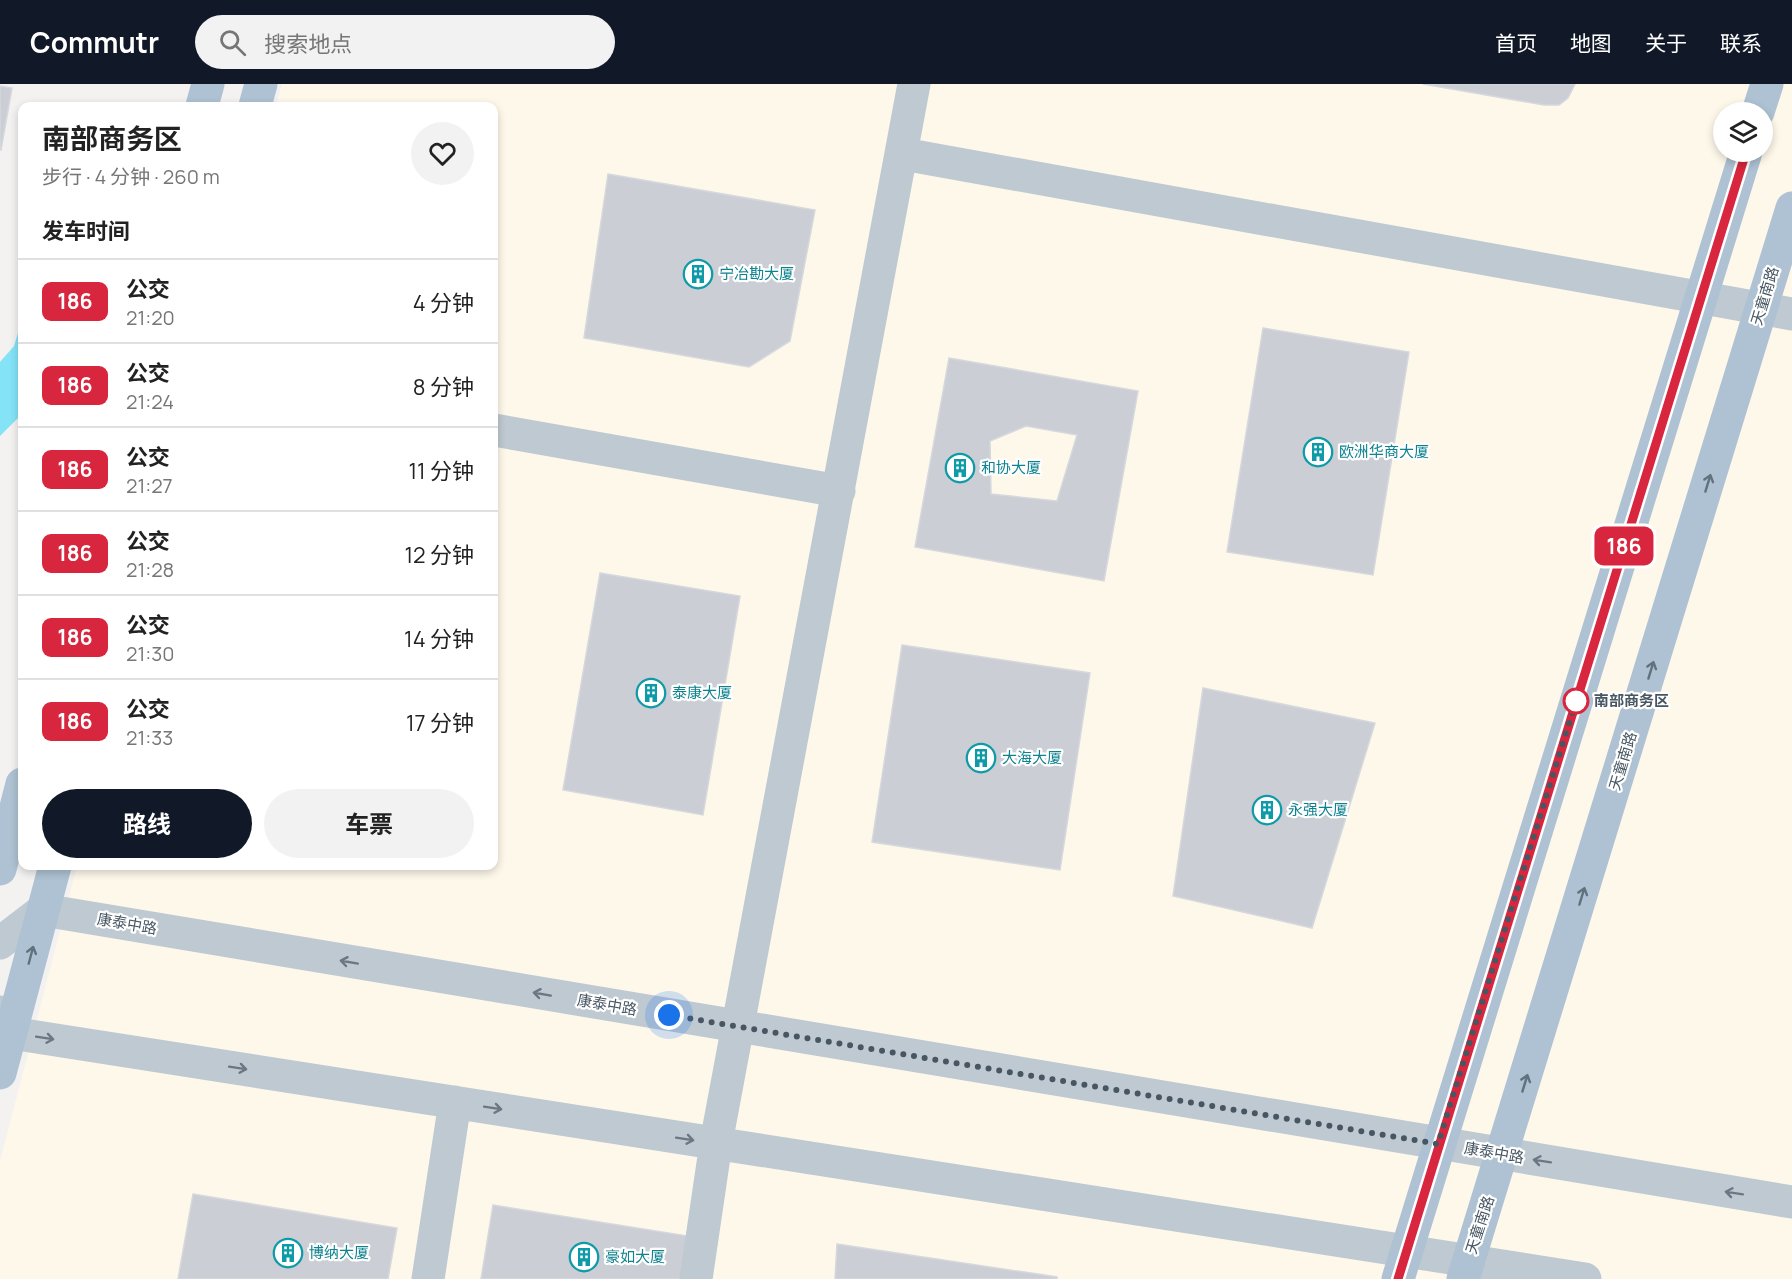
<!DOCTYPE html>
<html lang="zh">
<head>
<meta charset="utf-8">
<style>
	body { margin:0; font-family:Manrope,"Noto Sans SC",sans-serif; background:#f2f2f2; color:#222; height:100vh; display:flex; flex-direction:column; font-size:22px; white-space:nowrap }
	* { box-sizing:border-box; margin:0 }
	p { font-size:20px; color:#767676 }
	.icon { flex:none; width:33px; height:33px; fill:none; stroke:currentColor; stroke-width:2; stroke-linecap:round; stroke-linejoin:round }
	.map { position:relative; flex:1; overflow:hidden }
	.drawer { position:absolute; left:18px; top:18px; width:480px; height:768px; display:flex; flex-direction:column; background:#fff; border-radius:12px; box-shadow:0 3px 9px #0003 }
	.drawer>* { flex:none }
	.badge { padding:0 12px; border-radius:9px; font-size:21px; line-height:39px }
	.fabs { position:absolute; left:1713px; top:18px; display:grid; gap:12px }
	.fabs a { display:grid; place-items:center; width:60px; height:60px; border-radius:50%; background:#fff; box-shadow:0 3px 9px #0003; font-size:30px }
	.you { position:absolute; width:30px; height:30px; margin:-15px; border:4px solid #fff; border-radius:50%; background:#1a73e8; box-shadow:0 0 0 9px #1a73e833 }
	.map>.badge { position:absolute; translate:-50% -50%; box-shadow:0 0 0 3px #fff }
	h2 { padding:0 24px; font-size:22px; line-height:54px }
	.round { display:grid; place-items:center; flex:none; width:63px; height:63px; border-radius:32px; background:#f2f2f2 }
	.overview { display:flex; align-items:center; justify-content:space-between; height:102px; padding:0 24px }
	h1 { font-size:28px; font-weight:700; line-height:45px }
	.button { display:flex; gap:12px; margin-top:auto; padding:12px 24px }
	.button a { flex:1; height:69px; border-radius:36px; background:#111827; color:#fff; font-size:24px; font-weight:700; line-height:69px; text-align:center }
	.button a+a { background:#f2f2f2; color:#222 }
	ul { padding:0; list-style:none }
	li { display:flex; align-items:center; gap:18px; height:84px; padding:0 24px; border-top:2px solid #e0e0e0 }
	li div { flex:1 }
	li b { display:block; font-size:22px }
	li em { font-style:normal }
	li .badge { min-width:66px; font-weight:700; text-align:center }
	header { display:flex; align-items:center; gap:36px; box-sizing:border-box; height:84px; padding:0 30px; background:#111827; color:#fff }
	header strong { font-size:28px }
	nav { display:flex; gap:33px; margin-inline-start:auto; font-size:21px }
	.search { width:420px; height:54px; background:#f2f2f2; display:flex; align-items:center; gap:15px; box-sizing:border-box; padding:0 21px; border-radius:33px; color:#767676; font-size:22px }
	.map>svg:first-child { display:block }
	.commercial { fill:#fef8eb; fill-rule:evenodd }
	.water { fill:#84e3f7 }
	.building { fill:#cbced4; stroke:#d5d8dd; stroke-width:1.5; fill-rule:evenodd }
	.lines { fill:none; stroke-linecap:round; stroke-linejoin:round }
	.minor { stroke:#bec9d2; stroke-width:33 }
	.major { stroke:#aec2d3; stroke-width:33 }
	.oneway { stroke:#61717e }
	.oneway2 { stroke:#6b7884 }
	.line-casing { stroke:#fff; stroke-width:14 }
	.line { stroke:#d7263d; stroke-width:9 }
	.walk { stroke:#475662; stroke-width:6; stroke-dasharray:0 10.8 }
	.stop-dot { fill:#fff; stroke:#d7263d; stroke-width:3 }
	.labels { text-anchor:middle; stroke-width:4.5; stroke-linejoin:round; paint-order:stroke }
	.culture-label { font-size:15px; fill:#0d838f; stroke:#fff; text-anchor:start }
	.street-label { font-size:15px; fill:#475662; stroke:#fff }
	.stop-label { font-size:15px; font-weight:bold; fill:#475662; stroke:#fff; text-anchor:start }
</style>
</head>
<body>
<header>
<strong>Commutr</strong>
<div class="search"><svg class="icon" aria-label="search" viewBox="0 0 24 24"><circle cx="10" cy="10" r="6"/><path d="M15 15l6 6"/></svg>搜索地点</div>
<nav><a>首页</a><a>地图</a><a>关于</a><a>联系</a></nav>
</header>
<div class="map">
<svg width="1792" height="1195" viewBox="0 0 1792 1195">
	<rect width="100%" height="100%" fill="#f4f1f1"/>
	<!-- commercial -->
	<path class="commercial" d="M282,0h1510v1195h-1792v-118l77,-295h417v-760h-218zM1724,28h38v40h-38z"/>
	<!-- water -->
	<path class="water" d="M22,236v94l-22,22v-74l14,-16z"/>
	<!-- building -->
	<path class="building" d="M1423,0h152l-7,14 -9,7h-15z
		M0,2l12,2 -11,62 -1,-1z
		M608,90l207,36 -25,131 -41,26 -165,-29z
		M1263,244l146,24 -36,223 -146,-23z
		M949,274l189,33 -34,190 -189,-34zM1026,342l51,9 -20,66 -66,-7 -1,-53z
		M600,489l140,23 -37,219 -140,-25z
		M902,561l188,28 -30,197 -188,-28z
		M1203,604l172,35 -63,205 -139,-32z
		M193,1110l204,34 -9,51h-210z
		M493,1121l195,31 -7,43h-200z
		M837,1160l220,33v2h-222z"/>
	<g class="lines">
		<!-- minor -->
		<path class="minor" d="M903,70l889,160
			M494,346l345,61
			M0,859l43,-33 1749,292
			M0,928l11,21 1574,246
			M428,1195l27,-177
			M696,1195l20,-136 198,-1059"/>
		<!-- major -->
		<path class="major" d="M202,22l6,-22
			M255,22l6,-22
			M1758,28l9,-28
			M0,785l22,-85
			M0,989l55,-207
			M1398,1195l348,-1127
			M1463,1195l329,-1071"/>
	</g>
	<!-- one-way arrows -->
	<defs><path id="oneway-shaft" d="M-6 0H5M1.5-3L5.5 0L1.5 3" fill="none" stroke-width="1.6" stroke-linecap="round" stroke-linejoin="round" transform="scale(1.5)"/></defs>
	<g class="oneway">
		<use href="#oneway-shaft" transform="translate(1708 399) rotate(-73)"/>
		<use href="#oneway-shaft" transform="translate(1651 586) rotate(-73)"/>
		<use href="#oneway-shaft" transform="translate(1582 812) rotate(-73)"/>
		<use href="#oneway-shaft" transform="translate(31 871) rotate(-75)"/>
		<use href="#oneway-shaft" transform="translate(1525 999) rotate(-73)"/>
	</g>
	<g class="oneway2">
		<use href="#oneway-shaft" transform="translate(349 878) rotate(-170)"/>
		<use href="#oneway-shaft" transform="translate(542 910) rotate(-170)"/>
		<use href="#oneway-shaft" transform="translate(45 954) rotate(9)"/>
		<use href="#oneway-shaft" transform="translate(238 984) rotate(9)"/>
		<use href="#oneway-shaft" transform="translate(493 1024) rotate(9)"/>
		<use href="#oneway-shaft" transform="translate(685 1055) rotate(9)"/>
		<use href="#oneway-shaft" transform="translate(1542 1077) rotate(-171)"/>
		<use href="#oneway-shaft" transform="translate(1734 1109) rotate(-171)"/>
	</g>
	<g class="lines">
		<!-- line casing -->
		<g class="line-casing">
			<path id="line" d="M1398,1195l348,-1127"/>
		</g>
		<!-- line -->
		<use href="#line" class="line"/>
		<!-- walk -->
		<path class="walk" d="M669,931l769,129 138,-443"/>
	</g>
	<!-- icons -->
	<defs>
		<g id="building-ring" transform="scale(1.5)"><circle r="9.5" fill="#fff" stroke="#0f9aa8" stroke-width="1.5"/><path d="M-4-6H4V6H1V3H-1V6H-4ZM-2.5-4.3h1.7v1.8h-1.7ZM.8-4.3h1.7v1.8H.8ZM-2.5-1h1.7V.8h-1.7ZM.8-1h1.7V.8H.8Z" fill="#0f9aa8"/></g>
	</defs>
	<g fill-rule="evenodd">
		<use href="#building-ring" x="698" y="190"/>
		<use href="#building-ring" x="1318" y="368"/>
		<use href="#building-ring" x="960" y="384"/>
		<use href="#building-ring" x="651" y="609"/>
		<use href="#building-ring" x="981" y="674"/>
		<use href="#building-ring" x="1267" y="726"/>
		<use href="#building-ring" x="288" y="1169"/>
		<use href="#building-ring" x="584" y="1173"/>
	</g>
	<!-- markers -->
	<circle class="stop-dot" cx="1576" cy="617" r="12"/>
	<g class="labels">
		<!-- culture labels -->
		<g class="culture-label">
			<text x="719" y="195">宁冶勘大厦</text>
			<text x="1339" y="373">欧洲华商大厦</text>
			<text x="981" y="389">和协大厦</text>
			<text x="672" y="614">泰康大厦</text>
			<text x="1002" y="679">大海大厦</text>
			<text x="1288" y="731">永强大厦</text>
			<text x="309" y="1174">博纳大厦</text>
			<text x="605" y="1178">豪如大厦</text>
		</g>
		<!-- street labels -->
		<g class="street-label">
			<text transform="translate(1765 212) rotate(-73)" y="5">天童南路</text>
			<text transform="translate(1623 677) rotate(-73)" y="5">天童南路</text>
			<text transform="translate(127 840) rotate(10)" y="5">康泰中路</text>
			<text transform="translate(607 921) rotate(10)" y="5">康泰中路</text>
			<text transform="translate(1494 1069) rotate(10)" y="5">康泰中路</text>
			<text transform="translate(1480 1141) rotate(-72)" y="5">天童南路</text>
		</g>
		<!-- stop labels -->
		<g class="stop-label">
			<text x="1594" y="622">南部商务区</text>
		</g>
	</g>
</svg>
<div class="fabs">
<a><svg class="icon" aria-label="layers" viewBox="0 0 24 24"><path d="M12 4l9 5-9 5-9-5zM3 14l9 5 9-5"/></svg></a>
</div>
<div class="you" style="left:669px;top:931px"></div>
<b class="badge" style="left:1624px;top:462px;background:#d7263d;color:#fff">186</b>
<section class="drawer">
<div class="overview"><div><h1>南部商务区</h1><p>步行 · 4 分钟 · 260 m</p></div><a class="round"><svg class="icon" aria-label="heart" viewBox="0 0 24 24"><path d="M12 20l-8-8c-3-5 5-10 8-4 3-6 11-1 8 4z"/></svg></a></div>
<h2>发车时间</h2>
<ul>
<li><span class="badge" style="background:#d7263d;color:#fff">186</span><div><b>公交</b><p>21:20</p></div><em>4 分钟</em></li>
<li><span class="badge" style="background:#d7263d;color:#fff">186</span><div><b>公交</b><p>21:24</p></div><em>8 分钟</em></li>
<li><span class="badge" style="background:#d7263d;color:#fff">186</span><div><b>公交</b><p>21:27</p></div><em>11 分钟</em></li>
<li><span class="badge" style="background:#d7263d;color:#fff">186</span><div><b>公交</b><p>21:28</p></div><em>12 分钟</em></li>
<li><span class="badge" style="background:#d7263d;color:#fff">186</span><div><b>公交</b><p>21:30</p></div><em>14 分钟</em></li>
<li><span class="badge" style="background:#d7263d;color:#fff">186</span><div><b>公交</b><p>21:33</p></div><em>17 分钟</em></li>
</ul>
<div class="button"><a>路线</a><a>车票</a></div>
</section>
</div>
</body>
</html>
